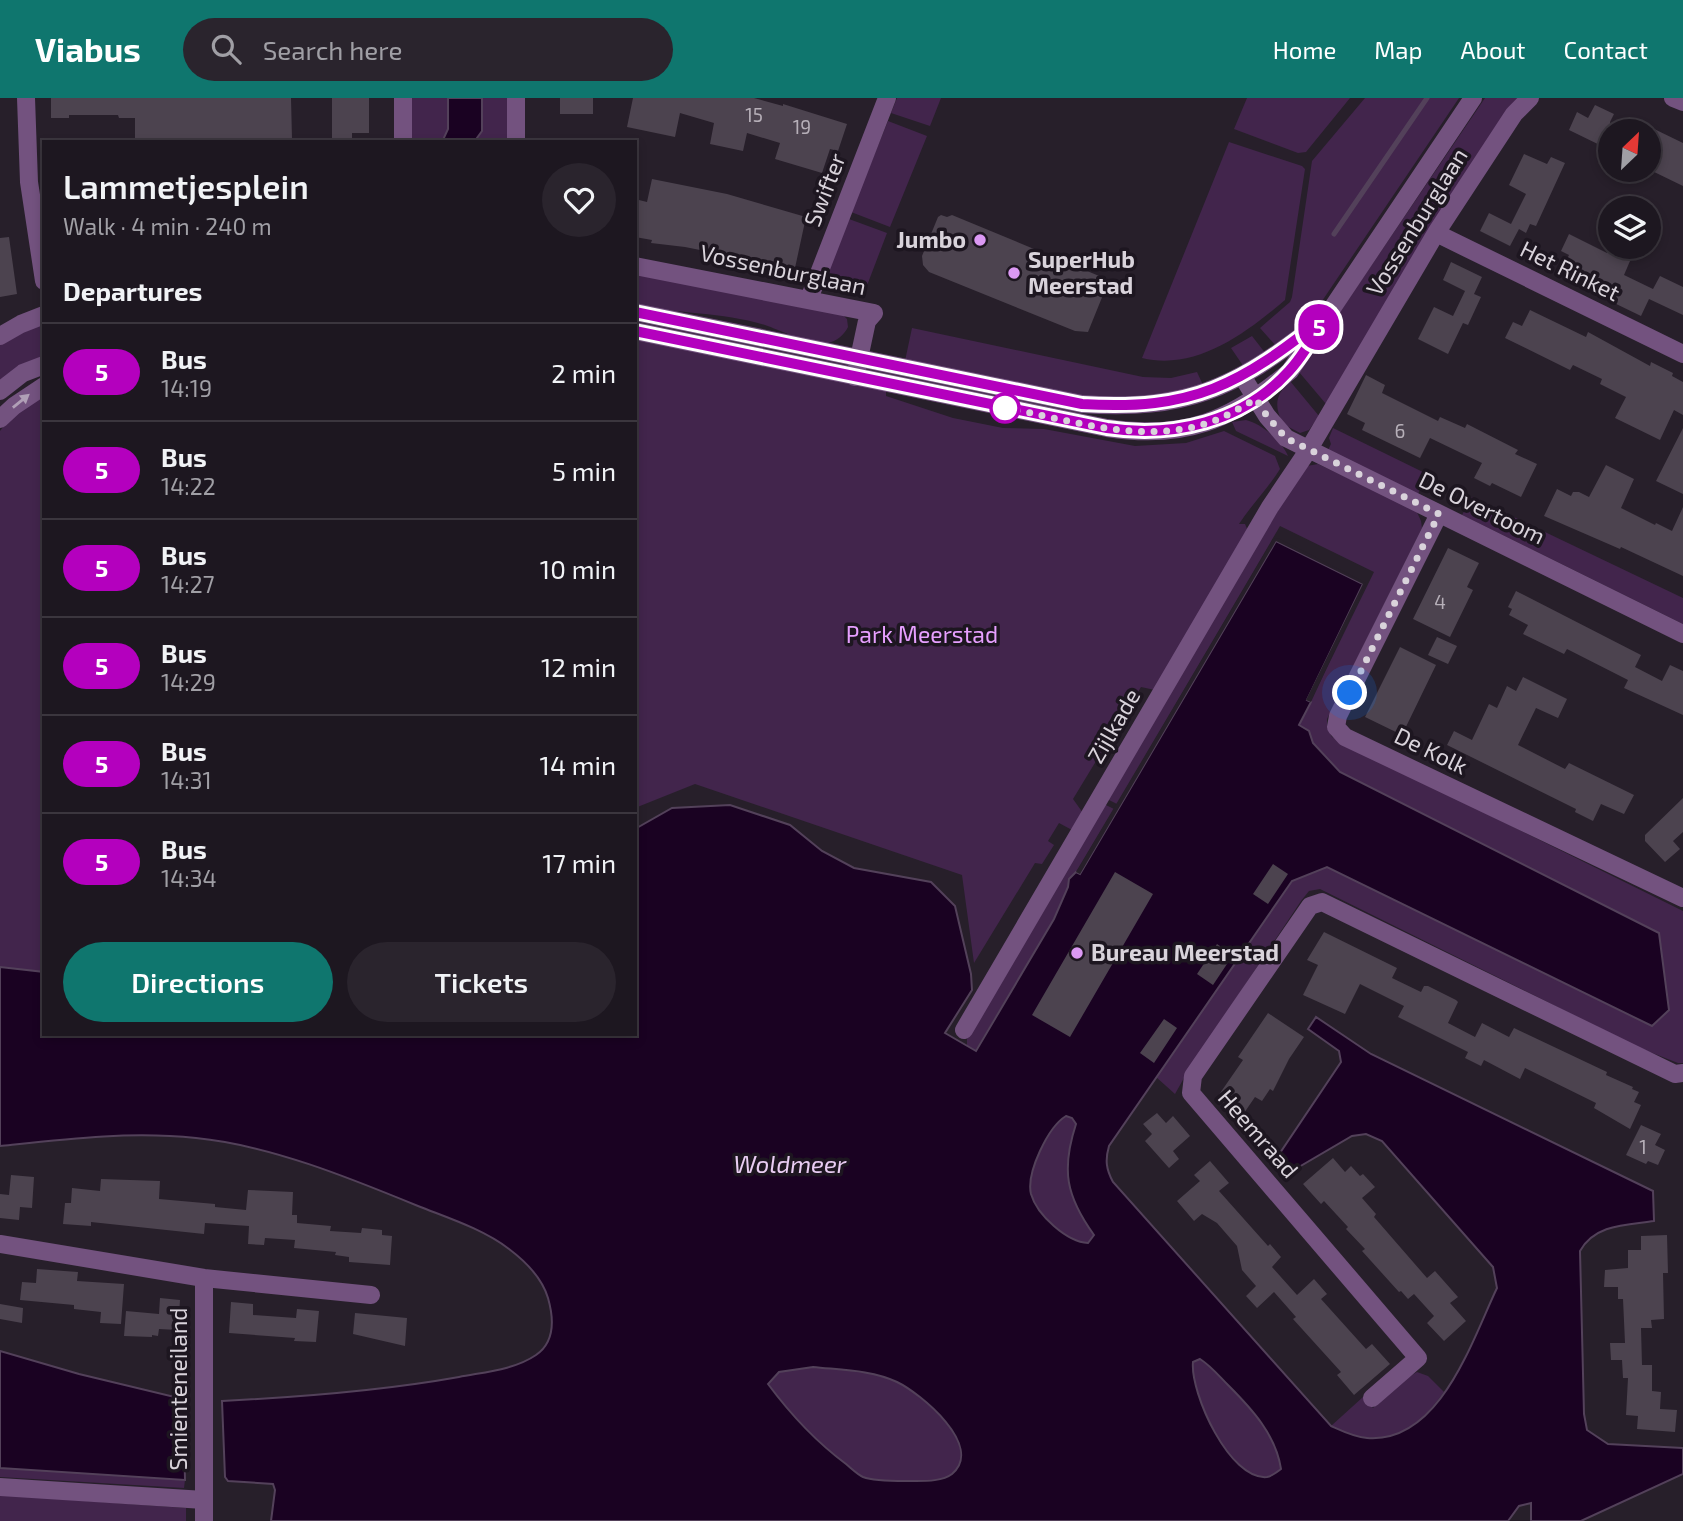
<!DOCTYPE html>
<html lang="en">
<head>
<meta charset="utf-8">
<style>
	body { margin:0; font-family:"Exo 2",sans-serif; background:#2a242d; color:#f1f3f6; height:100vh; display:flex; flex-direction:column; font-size:26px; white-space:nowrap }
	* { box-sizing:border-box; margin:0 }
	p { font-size:23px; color:#a09fa5 }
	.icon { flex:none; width:38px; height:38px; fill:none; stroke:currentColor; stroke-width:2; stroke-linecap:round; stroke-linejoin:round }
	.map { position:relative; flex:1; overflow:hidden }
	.drawer { position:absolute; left:42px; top:42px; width:595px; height:896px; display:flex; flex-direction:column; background:#1d1720; border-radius:0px; box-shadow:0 4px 10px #0003,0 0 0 2px #3b363e }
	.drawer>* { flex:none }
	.badge { padding:0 14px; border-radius:23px; font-size:24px; line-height:46px }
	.needle { width:46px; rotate:25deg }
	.tools { position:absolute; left:1598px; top:21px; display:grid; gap:14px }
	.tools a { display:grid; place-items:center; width:63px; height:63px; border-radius:50%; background:#1d1720; box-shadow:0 4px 10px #0003,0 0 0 2px #3b363e; font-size:35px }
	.you { position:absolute; width:35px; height:35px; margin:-18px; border:5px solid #fff; border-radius:50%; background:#1a73e8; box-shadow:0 0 0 10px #1a73e833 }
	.map>.badge { position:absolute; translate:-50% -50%; box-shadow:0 0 0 4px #fff }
	h2 { padding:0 21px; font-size:26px; line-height:63px }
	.round { display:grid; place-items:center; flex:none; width:74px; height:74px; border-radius:37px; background:#2a242d }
	.headline { display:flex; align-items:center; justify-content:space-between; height:119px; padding:0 21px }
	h1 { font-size:33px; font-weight:600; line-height:52px }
	.action { display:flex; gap:14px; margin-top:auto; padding:14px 21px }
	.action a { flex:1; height:80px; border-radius:42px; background:#0f766e; color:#fff; font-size:28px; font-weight:600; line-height:80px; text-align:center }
	.action a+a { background:#2a242d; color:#f1f3f6 }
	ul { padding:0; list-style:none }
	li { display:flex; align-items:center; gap:21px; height:98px; padding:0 21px; border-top:2px solid #3b363e }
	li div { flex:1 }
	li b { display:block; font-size:26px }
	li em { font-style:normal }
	li .badge { min-width:77px; font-weight:700; text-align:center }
	header { display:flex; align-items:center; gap:42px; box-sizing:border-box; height:98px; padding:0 35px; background:#0f766e; color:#fff }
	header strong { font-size:33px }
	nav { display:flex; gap:38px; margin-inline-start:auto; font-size:24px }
	.search { width:490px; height:63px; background:#2a242d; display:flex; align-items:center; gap:18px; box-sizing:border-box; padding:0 24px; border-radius:38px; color:#a09fa5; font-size:26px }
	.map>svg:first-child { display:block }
	.green { fill:#42254c }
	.water { fill:#1a0222; stroke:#53415a; stroke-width:2; fill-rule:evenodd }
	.pier { fill:#271f2a }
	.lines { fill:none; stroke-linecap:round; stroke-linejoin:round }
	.stream { stroke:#53415a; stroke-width:5 }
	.building { fill:#4c434f }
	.minor { stroke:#73527f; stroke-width:18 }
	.tertiary { stroke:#73527f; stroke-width:18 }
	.oneway { fill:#b09fb6 }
	.line-casing { stroke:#fff; stroke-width:16 }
	.line { stroke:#b400be; stroke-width:10 }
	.walk { stroke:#d9d3db; stroke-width:7; stroke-dasharray:0 12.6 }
	.poi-dot { fill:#dc99f4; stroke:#1d1620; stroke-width:2.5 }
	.stop-dot { fill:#fff; stroke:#b400be; stroke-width:3.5 }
	.labels { text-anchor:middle; stroke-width:7; stroke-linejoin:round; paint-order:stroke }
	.number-label { font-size:19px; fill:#b6afb8 }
	.street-label { font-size:23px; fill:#d9d3db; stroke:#1d1620 }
	.poi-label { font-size:23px; font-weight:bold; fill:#d9d3db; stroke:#1d1620; text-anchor:start }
	.park-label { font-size:23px; fill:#e69ffe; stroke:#1d1620 }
	.water-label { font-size:24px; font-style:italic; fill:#e9cdf3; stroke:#1d1620 }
</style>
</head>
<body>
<header>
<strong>Viabus</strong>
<div class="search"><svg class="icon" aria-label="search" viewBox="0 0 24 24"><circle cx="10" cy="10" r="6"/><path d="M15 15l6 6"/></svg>Search here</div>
<nav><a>Home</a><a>Map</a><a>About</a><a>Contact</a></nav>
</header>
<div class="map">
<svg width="1683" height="1423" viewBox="0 0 1683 1423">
	<rect width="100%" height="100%" fill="#271f2a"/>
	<!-- green -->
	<path class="green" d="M411,0h37v31l-6,13h-31z
		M482,0h30v44h-38l8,-11z
		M897,0h44l-11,28 -39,-13z
		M1247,0h103l-44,54 -8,1 -64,-24z
		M1365,0h94l-139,206 -43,43 -17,-19 30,-26 2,-5 20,-136z
		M1485,0h37l-196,306 -27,-32z
		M888,23l39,15 -37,91 -39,-15z
		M1229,44l73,24 3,3 -20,131c-40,34 -89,71 -143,58z
		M849,121l38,14 -24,63 -38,-8 -1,-8z
		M635,173l205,41 7,7 1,8c-4,8 -11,14 -20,16 -15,4 -48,-13 -63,-18 -43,-13 -86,-11 -130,-20z
		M44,223v36l-44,24v-41z
		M912,230l231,49 28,1 26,-6 6,13 -34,9 -70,4 -51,-7 -143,-30z
		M1252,238l14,18 -22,13 -13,-19z
		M635,241l251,50v7l67,22 50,10 41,1 91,17 51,-3 38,-12 51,25 5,13c-13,21 -28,35 -41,55h6l3,7 -93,159 -14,-3 -68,112 10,14 -11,17 -13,-7 -11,18 6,4 -12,19 -7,-1 -61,100 -12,-88 -267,-91 -60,24z
		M1290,283l29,35 -10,14 -9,3 -17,-9c-9,-18 -8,-29 7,-43z
		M44,296v578l-44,-5v-536l12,-16z
		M1246,322c16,4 36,21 42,36l-52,-25 -4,-9z
		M1333,330l94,46 -9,20 -90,-44 3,-6 -2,-6z
		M1318,366l98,46 5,11 1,7 -95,191v8l5,10 351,174v152h-5l-36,-14 -322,-160 -11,2 -8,10 -112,168 -14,25 -19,-17 136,-196 36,-14 323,159 -311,-254 -27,-29 -4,-12 -10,-6 75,-153 -94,-46 -163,278 -10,-5 192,-324 8,-9z
		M1472,399l211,101v26l-221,-109z
		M1104,706l10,5 -38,63 -7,7 -1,8 -14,32 -79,132 -8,-5v-8z
		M1066,1018l6,2 4,5c-14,44 -8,75 18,112l-6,8c-20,-1 -54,-31 -57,-52 -3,-22 16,-64 35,-75z
		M1200,1261c11,7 19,16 28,26 23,24 48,50 54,84 -5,3 -10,7 -15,8 -37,4 -77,-84 -74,-115z
		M813,1269c28,3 59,3 84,15 23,11 88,64 55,92 -8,7 -25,7 -36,7 -14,0 -40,1 -53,-4 -6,-3 -12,-9 -17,-13 -30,-23 -55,-49 -78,-79l10,-13z
		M1417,1274l11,4 16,16c-33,45 -60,59 -113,34l32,-29 10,11 32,-29z
		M0,1370l185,12 -1,8 -184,-11z
		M0,1397l186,13v13h-186z"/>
	<!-- water -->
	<path class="water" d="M448,0h34v33l-8,11h-32l6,-13z
		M1276,443l87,43 -56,116 4,2 -12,23 10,6 4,12 27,29 319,161 10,77 -17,16 -325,-159 -35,14 -183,265c-4,14 -3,23 4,36l218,244c11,5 23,11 36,12 73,6 105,-98 130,-150l-4,-21 -111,-126 -16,-7 -14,2 -60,35 -14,-15 63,-94 -2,-11 -31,-22 8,-12 55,37 282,137 1,30c-27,4 -59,3 -74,30l4,163 3,16 21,14 75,4v26l-102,47h-50v-18l-12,3 -11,15h-1237l4,-31 -2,-6 -45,-3 -3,-4 -3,-76c80,-4 159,-10 237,-24 25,-5 55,-7 77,-22 19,-13 18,-36 12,-57 -6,-20 -23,-37 -39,-49 -26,-20 -61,-31 -91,-43 -68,-28 -149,-61 -222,-68 -66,-7 -131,1 -196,8v-179l44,5v62h591v-205l37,-21 58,-3 60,20 32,26 32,17 77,14 24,24 16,68 1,16 -27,43 31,18 78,-132 14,-32 1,-8 7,-7 4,2zM1066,1018l6,2 4,6c-15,46 -10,72 18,111l-6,8c-21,-1 -51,-28 -57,-49 -5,-21 17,-67 35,-78zM1200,1261c11,7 19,17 28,26 24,24 48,50 53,84 -4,3 -9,7 -14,8 -37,4 -77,-84 -74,-115zM813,1269c28,3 59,3 84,15 23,11 88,64 55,92 -9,7 -25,7 -36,7 -14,0 -40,1 -53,-4 -6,-3 -12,-9 -17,-13 -31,-23 -55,-49 -78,-80l11,-12z
		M0,1253l79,23 104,25 2,81 -185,-12z"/>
	<!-- pier -->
	<path class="pier" d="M1278,440l88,45 -55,119 -5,-2 57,-116 -87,-43 -196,333 -4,-2 197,-333z"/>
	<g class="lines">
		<!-- stream -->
		<path class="stream" d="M1334,136l93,-136"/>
	</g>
	<!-- building -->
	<path class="building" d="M51,0h240l1,41 -157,3v-24h-16l-1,-3h-49v3h-18z
		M332,0h37v35h-17v9h-20z
		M560,0h33v16h-33z
		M633,0h121l29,8v-2l64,20 -9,27 -8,-2 -8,24 -47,-14 5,-16 -33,-10 -4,18 -33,-7 4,-21 -34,-10 -5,24 -48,-10z
		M1595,7l19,9 -4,8v28l-41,-20 8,-18 11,6z
		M1648,28l35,17v43l-35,-17z
		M1524,56l23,10 4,-7 14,6 -29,63 -6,-2 -4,9 -7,-4 -9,17 -30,-15 9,-18 22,11 15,-30 -17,-9z
		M652,81l75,15 79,23 -11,51 -17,-4 -1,5 -67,-14v-3l-25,-5 -34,-4 1,-3 -17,-3v-38l12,3z
		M941,117l6,2 5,-2 152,63 1,12 -17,42 -13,-1 -146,-59 -6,-7 -1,-9 16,-39z
		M1569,136l38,19 1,-2 22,10 -6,14 29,14 7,-13 23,11v28l-34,-16 -8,17 -31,-15 2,-5 -51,-25 8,-16 -8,-4z
		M9,139l8,57 -17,3v-59z
		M1451,164l31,15 -8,17 7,3 -13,28 -5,-2 -15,31 -30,-15 16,-32 19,9 12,-25 -22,-11z
		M1530,212l56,27 2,-5 62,34 1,-4 22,11 -1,3 11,6v33l-9,-5 -14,30 -45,-22 11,-21 -26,-13 2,-5 -29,-14 -3,5 -65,-32 8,-16 9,4z
		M1366,277l19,10 -3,8 56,28 2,-4 25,11 2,-4 51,26 -3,4 22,10 -16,33 -29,-14 -2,3 -16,-8 8,-15 -52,-25 -10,20 -58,-28 3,-7 -18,-9z
		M1683,330v66l-27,-13z
		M1606,367l28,14 -13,29 34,17 1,-2 16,8 11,-24v69l-62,-29 -1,2 -76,-33 13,-27 14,7 2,-4h6l10,5z
		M1448,450l31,15 -12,24 6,3 -23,47 -37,-18z
		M1516,493l125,64 -6,12 27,14 8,-16 13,6v44l-59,-27 4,-8 -61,-31 -3,5 -41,-20 5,-9 -19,-10 3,-6 -4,-2z
		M1437,539l20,9 -9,18 -20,-9z
		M1400,549l36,18 -34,70 -37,-18z
		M1523,579l44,22 -9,19 -22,-10 -18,37 47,24 4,-6 65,32 -10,19 -23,-10 -8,17 -18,-9 1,-3 -129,-64 7,-14 18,9 17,-36 8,4 10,-22 9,5z
		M1683,700v34l-10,9 7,8 -15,13 -20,-21v-6z
		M1273,766l15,10 -20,30 -15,-10z
		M1115,774l38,22 -83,143 -38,-22z
		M1324,834l73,36 -5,10 29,14 3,-6h4l28,14 2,2 -10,21 27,14 7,-14 27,14 5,-9 93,44 -1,3 27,12 -1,2 7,3 -5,10 7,3 -11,24 -36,-21 2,-5 -71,-35 -5,11 -36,-19 -3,6 -16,-8 3,-6 -70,-35 6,-11 -44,-22 -15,30 -42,-19 15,-30 -11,-5z
		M1217,846l16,11 -20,30 -16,-11z
		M1268,915l36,24 -15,22 -16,32 -3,-2 -8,12 -7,-4 -13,19 -26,-17 27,-39 -5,-3z
		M1164,921l13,9 -23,35 -14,-10z
		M1157,1015l9,10 7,-7 17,20 -17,15 6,8 -10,9 -24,-27 7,-7 -9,-10z
		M1641,1027l20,9 -6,11 10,5 -7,15 -10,-4 -2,3 -20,-9z
		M1333,1060l12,14 6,-6 9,10 3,-2 12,13 -13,11 14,16 -2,3 53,61 8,-7 23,26 -8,6 16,18 -22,20 -17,-18 7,-7 -20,-22 -6,5 -7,-8 -2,1 -37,-41 3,-2 -19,-20 2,-2 -24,-26 -3,3 -18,-20z
		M1210,1063l19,22 -10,8 49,55 2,-2 11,13 -9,10 25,28 17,-16 13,15 -6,5 45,50 6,-5 18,20 -36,31 -17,-20 4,-3 -48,-53 3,-2 -22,-25 -17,16 -11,-12 10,-10 -14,-16 -5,-24 -20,-23 -15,-9 -8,7 -17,-20 23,-20 -6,-6z
		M11,1077l23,2 -2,31 -12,-1 -1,13 -19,-2v-24l9,1z
		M101,1081l59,2 -1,18 56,5v3l31,3 2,-20 45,2 -1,23h5v8l34,3 -1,5 31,2 1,-5 20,2v5l10,1 -2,29 -41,-3v-5l-14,-2 1,-3 -42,-4 1,-8 -30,-2 -1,7 -16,-1 1,-18 -44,-3 -1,11 -113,-12v4l-28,-2 2,-21h6l1,-15 28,3z
		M1667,1137l1,38h-5l1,46 -13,1 1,8h-11l1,37h10v26l9,1 -1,17 17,1 -2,22 -38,-3 1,-13 -12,-1 2,-37h-5l-1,-18h-11l-1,-17h15l-2,-44h-5v-12h-14l1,-17 23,-2v-18h13v-14z
		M37,1171l41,3 -1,9 47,3 -3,40 -21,-1 1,-11 -27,-3v-4l-54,-5 2,-18 14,1z
		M160,1200l20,2 -2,30 -19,-1 -1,7 -6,-1v2l-28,-1 2,-25 33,3z
		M231,1204l22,2v11l43,3 1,-9 22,2 -3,31 -22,-1 1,-3 -66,-5z
		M0,1206l23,4 -1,15 -22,-4z
		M355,1215l52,5 -2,28 -52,-12z"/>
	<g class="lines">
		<!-- minor -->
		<path class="minor" d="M26,0l3,84 15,99
			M516,0v44
			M1673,0l10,4
			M403,44v-44
			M1436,135l247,121
			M635,168l239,47 -7,8 -12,56
			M809,201l78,-201
			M0,238l21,-12 23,-9
			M1242,278l25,40 19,22 397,196
			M1439,416l-101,202 -2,11 9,10 338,161
			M964,932l306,-523 39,-58 127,-216 78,-119 16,-16
			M0,1146l204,34 167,17
			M204,1180v243
			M1372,1300l46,-40 -227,-265 2,-17 117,-170 12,-4 353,172 8,-1
			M0,1389l204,13"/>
		<!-- tertiary -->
		<path class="tertiary" d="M635,214l447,92c103,7 152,-15 232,-78
			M635,233l472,97c77,12 124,-7 183,-57l183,-273
			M0,293l23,-18 21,-8
			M0,321l14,-13 30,-20"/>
	</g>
	<!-- one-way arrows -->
	<defs><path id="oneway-solid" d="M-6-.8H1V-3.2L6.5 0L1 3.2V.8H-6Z" transform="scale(1.75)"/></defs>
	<use class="oneway" href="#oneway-solid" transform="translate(21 303) rotate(-39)"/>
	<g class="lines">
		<!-- line casing -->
		<g class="line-casing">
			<path id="line" d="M635,214l447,92c111,7 158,-19 243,-87 -10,18 -22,39 -36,54 -46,51 -116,67 -182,57l-472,-97"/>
		</g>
		<!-- line -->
		<use href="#line" class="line"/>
		<!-- walk -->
		<path class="walk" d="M1005,310c68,12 148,41 218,9 11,-5 22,-12 33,-18l11,17 19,22 153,76 -89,179"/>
	</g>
	<!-- markers -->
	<g class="poi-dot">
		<circle cx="980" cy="142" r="7"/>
		<circle cx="1014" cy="175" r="7"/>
		<circle cx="1077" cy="855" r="7"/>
	</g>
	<circle class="stop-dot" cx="1005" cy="310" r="14"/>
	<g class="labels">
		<!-- number labels -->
		<g class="number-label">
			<text x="754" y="24">15</text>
			<text x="802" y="36">19</text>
			<text x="1400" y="340">6</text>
			<text x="1440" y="511">4</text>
			<text x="1643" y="1056">1</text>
		</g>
		<!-- street labels -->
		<g class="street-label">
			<text transform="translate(825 92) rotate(-69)" y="8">Swifter</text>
			<text transform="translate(1417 124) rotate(-58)" y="8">Vossenburglaan</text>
			<text transform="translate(783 172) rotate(12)" y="8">Vossenburglaan</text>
			<text transform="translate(1570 173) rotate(26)" y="8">Het Rinket</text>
			<text transform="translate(1482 410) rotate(26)" y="8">De Overtoom</text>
			<text transform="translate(1114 628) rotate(-60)" y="8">Zijlkade</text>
			<text transform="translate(1431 653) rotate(26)" y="8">De Kolk</text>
			<text transform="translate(1258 1036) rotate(49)" y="8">Heemraad</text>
			<text transform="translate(179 1291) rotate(-90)" y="8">Smienteneiland</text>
		</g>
		<!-- poi labels -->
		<g class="poi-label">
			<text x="966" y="150" text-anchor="end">Jumbo</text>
			<text x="1028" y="170">SuperHub<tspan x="1028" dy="26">Meerstad</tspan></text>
			<text x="1091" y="863">Bureau Meerstad</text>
		</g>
		<!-- park labels -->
		<g class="park-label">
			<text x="922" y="545">Park Meerstad</text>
		</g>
		<!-- water labels -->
		<g class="water-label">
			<text x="790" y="1075">Woldmeer</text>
		</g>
	</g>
</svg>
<div class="tools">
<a><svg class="needle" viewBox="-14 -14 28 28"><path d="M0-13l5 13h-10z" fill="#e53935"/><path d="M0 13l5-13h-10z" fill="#a09fa5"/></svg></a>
<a><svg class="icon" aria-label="layers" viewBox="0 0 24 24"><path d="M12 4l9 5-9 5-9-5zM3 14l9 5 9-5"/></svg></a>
</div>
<div class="you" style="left:1350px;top:595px"></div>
<b class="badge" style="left:1319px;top:229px;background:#b400be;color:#fff">5</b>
<section class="drawer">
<div class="headline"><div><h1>Lammetjesplein</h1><p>Walk · 4 min · 240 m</p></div><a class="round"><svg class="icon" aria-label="heart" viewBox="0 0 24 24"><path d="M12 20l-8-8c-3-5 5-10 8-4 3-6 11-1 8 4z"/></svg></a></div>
<h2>Departures</h2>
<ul>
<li><span class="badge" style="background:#b400be;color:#fff">5</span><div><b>Bus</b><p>14:19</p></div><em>2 min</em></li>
<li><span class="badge" style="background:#b400be;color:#fff">5</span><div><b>Bus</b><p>14:22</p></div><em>5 min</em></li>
<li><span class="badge" style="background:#b400be;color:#fff">5</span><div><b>Bus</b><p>14:27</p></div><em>10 min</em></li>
<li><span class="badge" style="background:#b400be;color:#fff">5</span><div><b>Bus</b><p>14:29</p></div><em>12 min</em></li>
<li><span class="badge" style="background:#b400be;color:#fff">5</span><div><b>Bus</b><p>14:31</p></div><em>14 min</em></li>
<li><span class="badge" style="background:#b400be;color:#fff">5</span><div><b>Bus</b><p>14:34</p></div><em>17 min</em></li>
</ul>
<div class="action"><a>Directions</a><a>Tickets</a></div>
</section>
</div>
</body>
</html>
